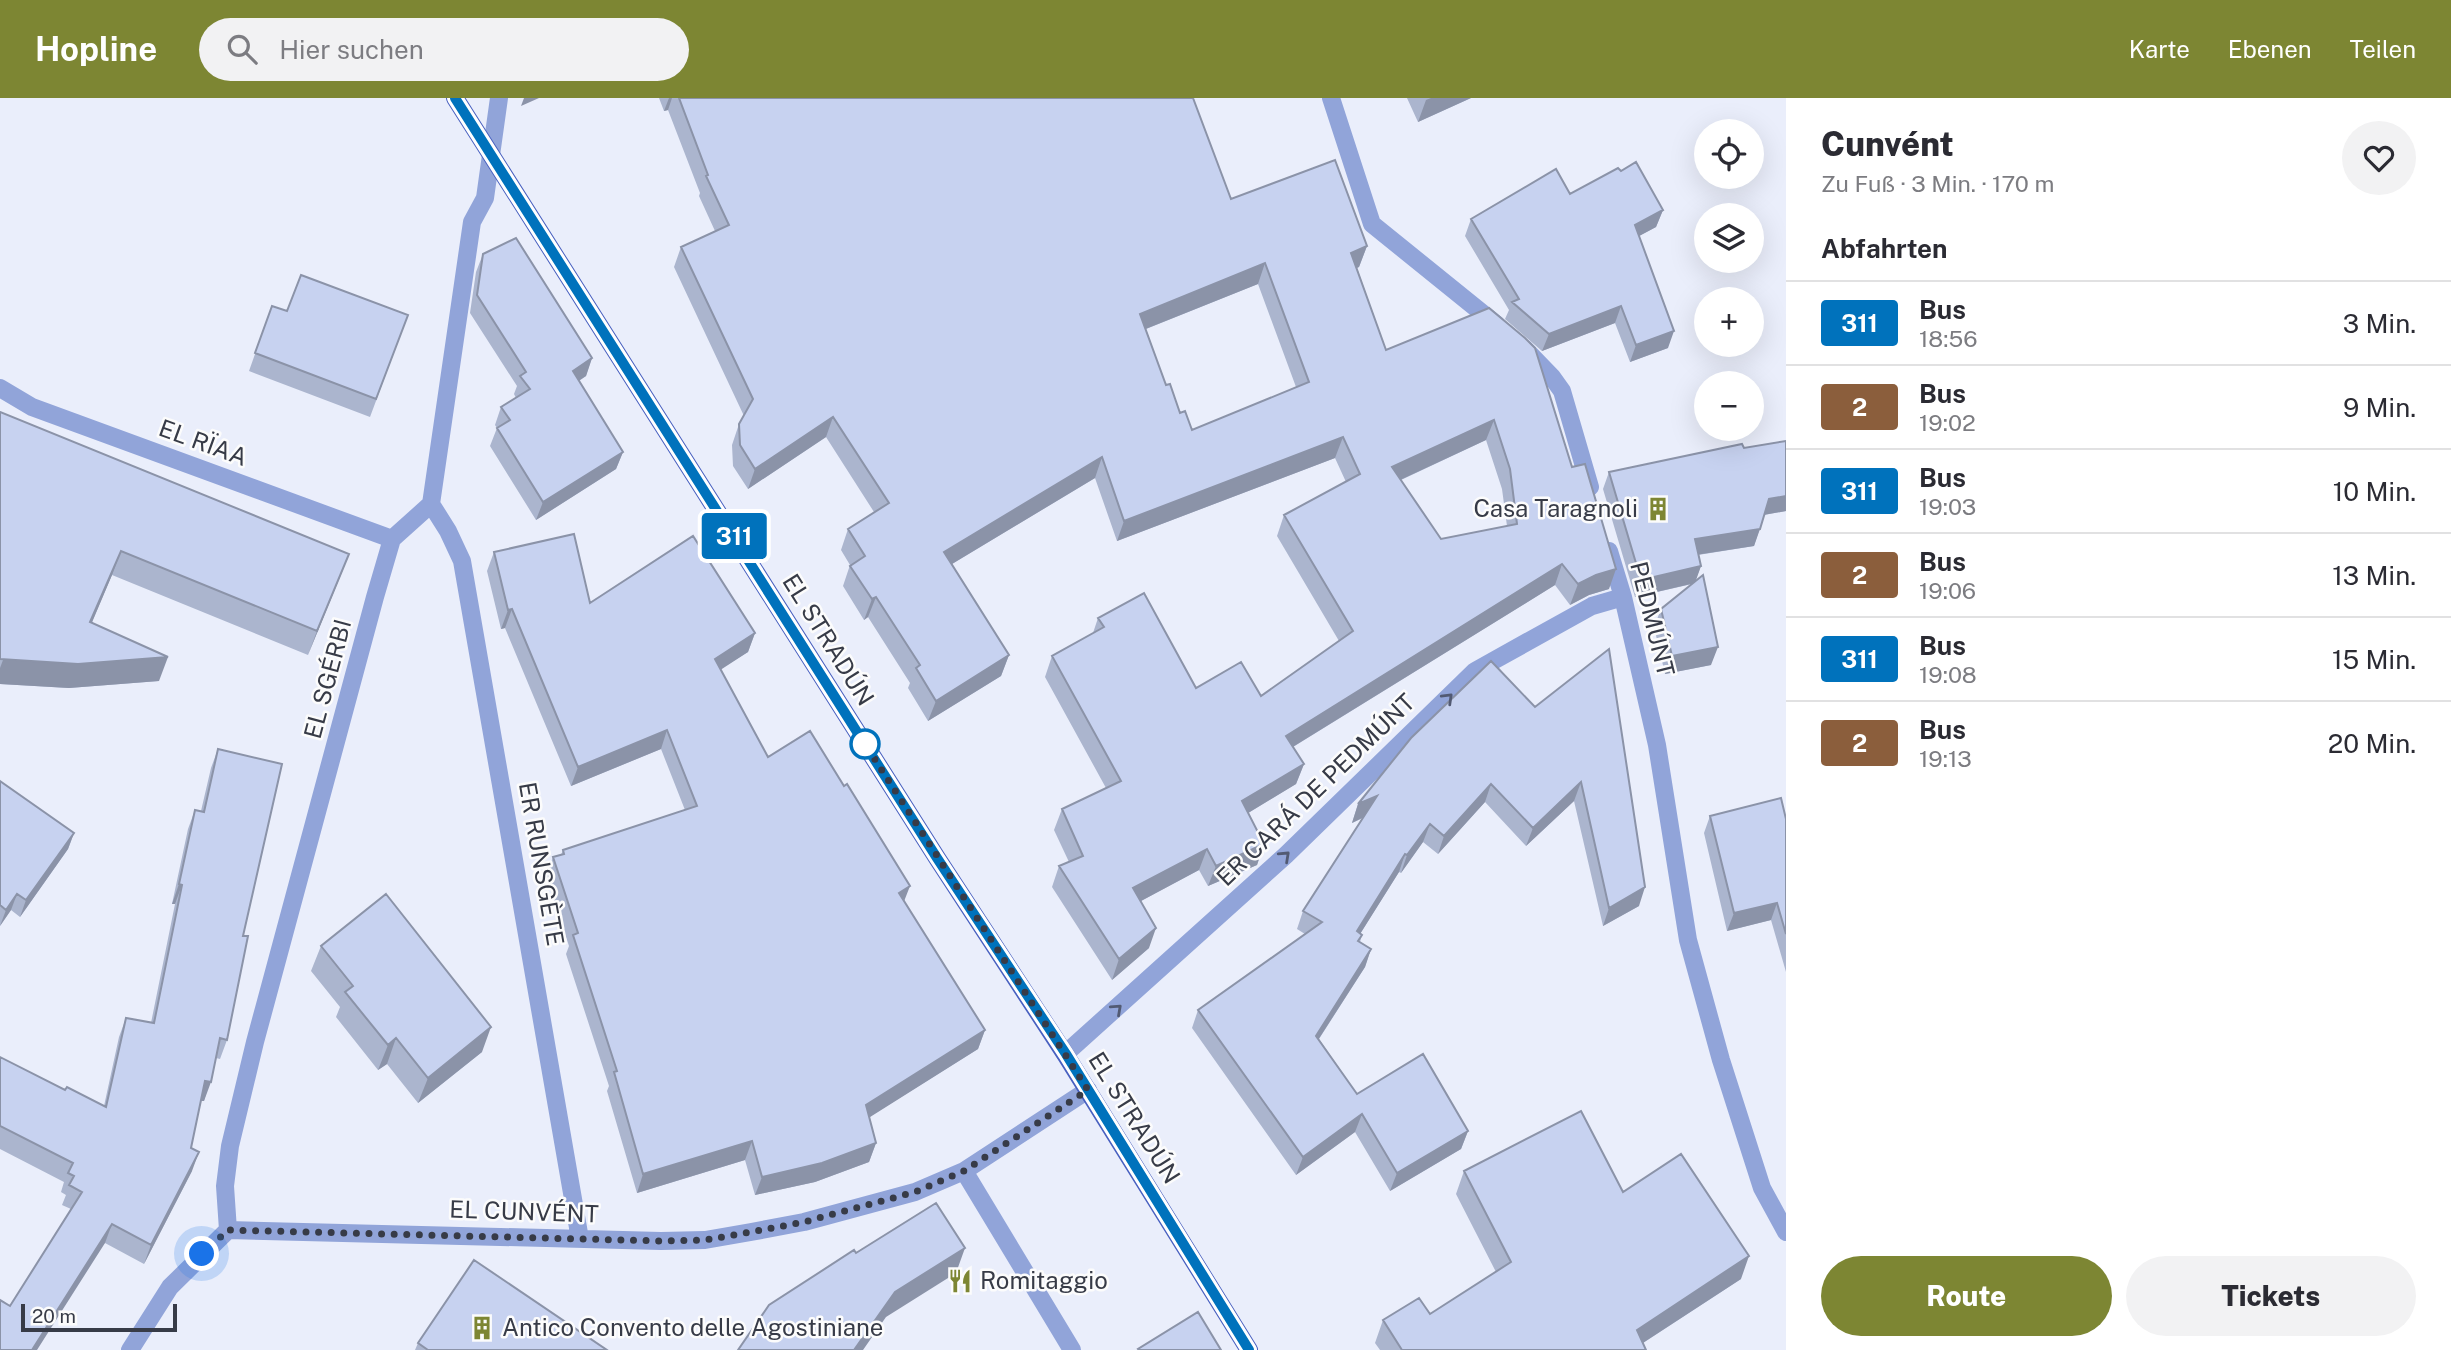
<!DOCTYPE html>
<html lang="de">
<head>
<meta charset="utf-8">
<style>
	body { margin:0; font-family:"Public Sans",sans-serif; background:#f2f2f3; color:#2b2b33; height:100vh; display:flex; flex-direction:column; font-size:26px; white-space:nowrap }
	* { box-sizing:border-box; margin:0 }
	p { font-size:23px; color:#7c7c81 }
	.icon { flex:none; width:38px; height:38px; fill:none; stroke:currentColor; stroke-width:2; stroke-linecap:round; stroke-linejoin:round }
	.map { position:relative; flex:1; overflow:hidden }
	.panel { display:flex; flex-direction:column; background:#fff; width:665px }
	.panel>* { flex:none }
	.badge { padding:0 14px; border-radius:5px; font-size:24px; line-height:46px }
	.fabs { position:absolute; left:1694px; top:21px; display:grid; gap:14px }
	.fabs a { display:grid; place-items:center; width:70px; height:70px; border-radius:50%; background:#fff; box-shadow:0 7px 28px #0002; font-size:35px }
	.scale { position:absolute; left:21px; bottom:18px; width:156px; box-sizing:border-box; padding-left:7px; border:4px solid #373b47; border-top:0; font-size:19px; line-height:24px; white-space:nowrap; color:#373b47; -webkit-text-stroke:5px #fcfcfc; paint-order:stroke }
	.you { position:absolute; width:35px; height:35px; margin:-18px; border:5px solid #fff; border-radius:50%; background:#1a73e8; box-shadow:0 0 0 10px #1a73e833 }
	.map>.badge { position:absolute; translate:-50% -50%; box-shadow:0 0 0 4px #fff }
	h2 { padding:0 35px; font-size:26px; line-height:63px }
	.round { display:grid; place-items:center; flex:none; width:74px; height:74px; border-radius:37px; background:#f2f2f3 }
	.head { display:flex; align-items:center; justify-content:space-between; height:119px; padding:0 35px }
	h1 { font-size:33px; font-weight:800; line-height:52px }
	.action { display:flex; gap:14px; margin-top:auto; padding:14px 35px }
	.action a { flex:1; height:80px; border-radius:42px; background:#7d8633; color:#fff; font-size:28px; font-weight:800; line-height:80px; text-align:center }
	.action a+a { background:#f2f2f3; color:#2b2b33 }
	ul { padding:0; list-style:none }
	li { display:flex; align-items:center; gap:21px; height:84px; padding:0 35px; border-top:2px solid #e1e1e2 }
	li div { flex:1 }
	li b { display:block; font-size:26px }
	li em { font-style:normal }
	li .badge { min-width:77px; font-weight:700; text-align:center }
	header { display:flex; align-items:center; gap:42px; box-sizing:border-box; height:98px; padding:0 35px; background:#7d8633; color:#fff }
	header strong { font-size:33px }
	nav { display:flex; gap:38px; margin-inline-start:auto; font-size:24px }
	.search { width:490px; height:63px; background:#f2f2f3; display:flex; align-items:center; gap:18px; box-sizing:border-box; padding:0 24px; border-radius:38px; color:#7c7c81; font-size:26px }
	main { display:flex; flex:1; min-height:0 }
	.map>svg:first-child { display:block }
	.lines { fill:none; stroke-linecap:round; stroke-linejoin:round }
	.minor { stroke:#91a4d9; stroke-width:18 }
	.primary { stroke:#4860c0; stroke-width:18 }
	.wall { fill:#abb5ce; fill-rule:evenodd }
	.shaded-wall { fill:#8b93a8 }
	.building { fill:#c7d2f0; stroke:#8b93a8; stroke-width:2; fill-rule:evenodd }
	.oneway { stroke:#525a73 }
	.line-casing { stroke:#fff; stroke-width:16 }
	.line { stroke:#0072bc; stroke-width:10 }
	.walk { stroke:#373b47; stroke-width:7; stroke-dasharray:0 12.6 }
	.stop-dot { fill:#fff; stroke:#0072bc; stroke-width:3.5 }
	.labels { text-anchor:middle; stroke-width:5; stroke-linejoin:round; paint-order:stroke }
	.street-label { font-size:24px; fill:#373b47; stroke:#fcfcfc }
	.poi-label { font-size:24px; fill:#373b47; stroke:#fcfcfc; text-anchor:start }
</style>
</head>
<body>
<header>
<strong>Hopline</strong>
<div class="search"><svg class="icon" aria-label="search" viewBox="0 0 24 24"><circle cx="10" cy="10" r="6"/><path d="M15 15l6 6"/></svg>Hier suchen</div>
<nav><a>Karte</a><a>Ebenen</a><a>Teilen</a></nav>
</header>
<main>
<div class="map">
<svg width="1786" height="1252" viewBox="0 0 1786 1252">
	<rect width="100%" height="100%" fill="#eaeefb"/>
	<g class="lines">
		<!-- minor -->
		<path class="minor" d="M1331,0l41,126 125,101
			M1524,250l28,29 10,14 28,96
			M0,290l32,19 360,132
			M431,406l17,27 14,30 118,678
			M1609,453l14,46 34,148 31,195 33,120 41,128 24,44
			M1065,956l221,-199 189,-184 117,-65 31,-9
			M964,1073l108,179
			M228,1132l-3,-44 5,-40 25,-104 120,-445 17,-58 39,-35 41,-282 13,-24 14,-100
			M130,1252l40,-63 58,-57 433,11 44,-1 46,-8 53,-10 111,-30 49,-21 124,-81"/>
		<!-- primary -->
		<path class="primary" d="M455,0l482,760 128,196 184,296"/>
	</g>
	<!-- wall -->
	<path class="wall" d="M659,0h534l38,101 136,47 -8,21 -2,1 29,82 103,-42 120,281 -20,6 -19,10 -15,-20 -262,162 11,17 -8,20 -48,29 16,31 -7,21 -49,21 -9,-16 -58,31 8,47 -37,32 -60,-93 7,-21 10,-4 -15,-32 8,-21 44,-21 -61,-111 7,-21 41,-23 5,-15 98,70 65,8 78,-55 -62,-105 7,-21 62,-33 -11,-24 -218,83 -22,-63 -143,86 57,91 -8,21 -73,45 -20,-33 2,-5 -42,-66 -4,3 -21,-34 7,-21 -9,-15 7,-21 26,-17 -48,-75 -78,52 -15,-23 -1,-21 7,-21 5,-8 -70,-149 7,-20 34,-16 -16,-35 1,-3 -32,-83 -4,1zM1258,186l38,103 -104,43 -12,-17 -14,-28 -20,-56zM1486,342l16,49 5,37 -66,13 -40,-59z
		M1407,0h64l-53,24z
		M1621,73l42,39 -7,17 -17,9 29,112 -38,14 -15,-39 -73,28 -37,-32 4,-9 -44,-74 6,-17 99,-25z
		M483,156l109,104 -6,18 -7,5 44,71 -7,17 -80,51 -46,-74 7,-18 -2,-3 6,-18 15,-9 -2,-4 3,-8 -47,-73 6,-41z
		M272,208l15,5 121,4 -38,102 -121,-46z
		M0,314l349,142 -41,101 -196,-80 -20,47 67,59 -90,7 -69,-4z
		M1609,374l177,39 -22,4 -10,31 -56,9 3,11 -6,15 16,84 -46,9 -11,-47 7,-18 31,-25 -57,13 -32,-108z
		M494,454l96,51 165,30 -7,19 -28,17 48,88 136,144 81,129 -7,19 -109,68 7,26 -7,19 -54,20 -60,13 -10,-35 -108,33 -30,-102 2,-5 -43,-132 3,-8 -23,-70 7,-19 8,-2 2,-5 122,-40 -24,-61 -90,37 -66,-158 -4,1 -14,-58z
		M1609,551l30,257 -36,20 -29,-125 -48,45 -41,-44 -47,52 -15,-12 -22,31 -2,-1 -39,62 2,1 -2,7 11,7 -6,18 -46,72 38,55 111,37 -7,18 -71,42 -35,-59 -59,43 -104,-147 6,-18 107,-76 -8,-5 6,-18 60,-93 -11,5 6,-19 177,-97z
		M218,651l25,187 -16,104 -7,19 -4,-1 -12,43h-3l-10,47 1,23 -48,93 -39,-21 -95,63 61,-97 -9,-4 4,-10 -5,-3 3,-10 -64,-33v-92l65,33 39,16 15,-69 7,-19 25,5 24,-119h-3l16,-75 7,-19 6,1 10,-43z
		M0,683l74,52 -6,16 -48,68 -9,-7 -11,16z
		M1710,718l76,3v153l-15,-52 -44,11 -23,-98z
		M321,848l161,106 -64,51 -31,-39 -9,6 -42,-53 4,-10 -29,-36z
		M1464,1073l159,21 118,87 -98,64 3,7h-266l-5,-7 8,-23 47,-6 66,-42 -40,-78z
		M418,1245l189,7h-192z"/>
	<!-- shaded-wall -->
	<path class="shaded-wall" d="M524,0h15l-18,8z
		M669,0h3l-4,12 -4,1z
		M1431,0h40l-53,24 8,-22z
		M1663,112l-7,17 -28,15 7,-17z
		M1367,148l-8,21 -15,6 7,-20z
		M1265,165l-7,21 -125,50 7,-20z
		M1621,208l-6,17 -73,28 7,-17z
		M1674,233l-6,17 -38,14 6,-17z
		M592,260l-6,18 -20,13 7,-18z
		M833,319l-7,20 -78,52 7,-20z
		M1494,322l-8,20 -101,47 7,-20z
		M1343,339l-8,21 -218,83 7,-20z
		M623,354l-7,17 -80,51 7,-18z
		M1102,359l-7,21 -158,95 7,-21z
		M1786,398v15l-23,4 6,-16z
		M1760,431l-6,17 -65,10 6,-17z
		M121,453l-9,24 -30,71 8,-24z
		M349,456l-9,23 -32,78 9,-24z
		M1562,466l-7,21 -277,171 8,-20z
		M1701,468l-6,17 -60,14 6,-17z
		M1616,471l-7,20 -20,6 -19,10 8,-21 18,-9z
		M876,499l-8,20 -4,3 8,-21z
		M512,511l-7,19 -4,1 7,-19z
		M755,535l-7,19 -40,26 7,-19z
		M1718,549l-7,18 -46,9 7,-18z
		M1009,557l-8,21 -73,45 8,-20z
		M168,559l-9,24 -90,7 -69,-4v-16l3,-8z
		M667,632l-6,19 -90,37 7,-19z
		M1304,666l-8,20 -61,37 7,-20z
		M1581,684l-7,19 -48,45 7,-18z
		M1491,686l-6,18 -47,52 6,-18z
		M1377,698l-7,18 -18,9 6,-19z
		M1430,726l-7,18 -22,31 6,-18z
		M74,735l-6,16 -48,68 6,-17z
		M1264,746l-7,21 -49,21 8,-20z
		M1207,751l-8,21 -73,39 7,-21z
		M1405,756l-6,18 -49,78 7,-19z
		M179,786l3,1 -7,19h-3z
		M910,788l-7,18 -4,-11z
		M1645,789l-6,19 -36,20 6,-18z
		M17,796l-6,16 -11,16 6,-16z
		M1777,805l-6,17 -44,11 7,-18z
		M1156,830l-7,20 -37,32 7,-21z
		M1371,851l-6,18 -56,87 7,-18z
		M491,929l-9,25 -64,51 10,-25z
		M985,932l-7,19 -119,75 7,-19z
		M396,940l-9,26 -9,6 10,-25z
		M205,983l6,1 -7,19h-6z
		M1362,1016l-7,18 -59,43 7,-18z
		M1468,1033l-7,18 -71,42 7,-18z
		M752,1043l-7,19 -108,33 6,-19z
		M876,1045l-7,19 -54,20 -60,13 7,-18z
		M199,1054l-7,19 -48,93 7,-19z
		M112,1126l-7,19 -68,107h-5z
		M965,1150l-9,25 -70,44 -23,33h-9l41,-58z
		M1749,1158l-8,23 -109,71 5,-20z"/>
	<!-- building -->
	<path class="building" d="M679,0h514l38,101 104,-39 32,86 -16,7 35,97 103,-42 36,30 10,10 37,119 13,-3 31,105 -20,6 -18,9 -16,-20 -276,172 18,28 -62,37 22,43 -48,22 -9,-17 -74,39 23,40 -37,31 -60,-93 24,-10 -21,-47 59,-28 -69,-125 52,-29 -6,-9 46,-25 52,95 45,-26 20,34 92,-65 -69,-116 76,-41 -17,-37 -219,84 -22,-64 -158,95 65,103 -73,46 -20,-33 4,-3 -44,-68 -4,2 -22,-33 15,-10 -17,-27 41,-26 -56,-86 -78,52 -15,-24 -1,-21 14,-25 -72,-152 48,-22 -23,-49 2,-1zM1265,165l44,119 -117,48 -7,-19 -5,2 -10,-29 -4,1 -26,-71zM1494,322l16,49 7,55 -76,15 -49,-72z
		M1636,64l27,48 -28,15 39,106 -38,14 -15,-39 -72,28 -37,-32 7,-3 -48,-80 85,-50 14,25 48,-26 3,3z
		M516,140l76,120 -19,13 50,81 -80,50 -46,-74 13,-8 -9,-13 29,-18 -10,-13 6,-4 -49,-77 6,-41z
		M301,177l107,40 -32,84 -121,-46 17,-47 15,5z
		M0,314l349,142 -32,77 -196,-80 -31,71 78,35 -90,7 -78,-5z
		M1786,343v55l-17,3 -9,30 -65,10 6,27 -60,14 -32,-108 133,-28 2,4z
		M574,436l16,69 103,-67 62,97 -40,26 53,98 42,-26 34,55 3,-2 63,102 -11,7 86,137 -119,75 10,38 -54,20 -60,14 -10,-36 -109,33 -29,-102 3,-1 -44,-136 5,-2 -25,-76 11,-3 -1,-4 134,-44 -30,-76 -89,37 -66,-158 -4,1 -14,-58z
		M1703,477l15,72 -46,9 -11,-47z
		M1609,551l36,238 -36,21 -28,-126 -48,46 -42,-44 -47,52 -14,-12 -23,31 -2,-1 -48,77 5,4 -4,6 13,8 -55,87 41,58 66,-40 45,77 -71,42 -35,-59 -59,43 -105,-147 124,-88 -19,-11 74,-115 -19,8 53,-66 80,-77 44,46z
		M218,651l64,15 -39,172h5l-21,104 -7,-2 -9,44 -6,-1 -14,67 8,4 -48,93 -39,-21 -80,126h-32v-50l10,6 72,-114 -13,-7 5,-9 -6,-3 5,-10 -73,-37v-69l65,33 2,-3 39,20 20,-89 28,5 28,-138 -3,-1 16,-74 9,2z
		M0,683l74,52 -48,67 -9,-6 -11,16 -6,-5z
		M1781,700l5,21v115l-9,-31 -43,10 -24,-97z
		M386,796l105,133 -63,51 -32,-40 -8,7 -43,-53 8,-6 -32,-40z
		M1581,1013l42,81 58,-38 68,102 -112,74 9,20h-244l-19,-30 36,-22 11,16 81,-52 -47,-91z
		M936,1105l29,45 -70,44 -41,58h-116l31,-45 85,-55 2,3z
		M474,1162l133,90h-179l-10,-7z
		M1198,1214l23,38h-82l-1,-1z"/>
	<!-- one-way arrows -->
	<defs><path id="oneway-chevron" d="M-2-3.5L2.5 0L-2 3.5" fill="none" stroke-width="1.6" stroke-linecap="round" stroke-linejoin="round" transform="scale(1.75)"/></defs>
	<g class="oneway">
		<use href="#oneway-chevron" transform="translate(1448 600) rotate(-44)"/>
		<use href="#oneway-chevron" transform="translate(1285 758) rotate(-43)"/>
		<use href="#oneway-chevron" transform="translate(1117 911) rotate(-42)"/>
	</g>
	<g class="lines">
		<!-- line casing -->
		<g class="line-casing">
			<path id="line" d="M455,0l482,760 129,196 183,296"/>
		</g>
		<!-- line -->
		<use href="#line" class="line"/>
		<!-- walk -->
		<path class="walk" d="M202,1156l26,-24 433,11 44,-1 46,-8 53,-10 111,-30 49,-21 124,-81 -223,-346"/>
	</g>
	<!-- icons -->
	<defs>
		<g id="building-bare" transform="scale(1.89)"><path d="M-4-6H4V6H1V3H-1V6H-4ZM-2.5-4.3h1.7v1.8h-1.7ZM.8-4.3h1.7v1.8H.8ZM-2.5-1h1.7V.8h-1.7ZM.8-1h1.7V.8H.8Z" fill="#7d8633" stroke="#fcfcfc" stroke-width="2.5" paint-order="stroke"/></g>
		<g id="restaurant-bare" transform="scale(1.89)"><path d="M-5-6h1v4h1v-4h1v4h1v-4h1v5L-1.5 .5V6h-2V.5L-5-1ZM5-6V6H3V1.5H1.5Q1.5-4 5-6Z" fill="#7d8633" stroke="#fcfcfc" stroke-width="2.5" paint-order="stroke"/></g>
	</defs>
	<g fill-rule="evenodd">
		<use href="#building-bare" x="1658" y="411"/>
		<use href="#restaurant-bare" x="960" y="1183"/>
		<use href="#building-bare" x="482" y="1230"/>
	</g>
	<!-- markers -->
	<circle class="stop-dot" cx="865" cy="646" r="14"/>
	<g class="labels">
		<!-- street labels -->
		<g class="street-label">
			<text transform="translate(203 345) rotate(20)" y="8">EL RÏAA</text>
			<text transform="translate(1652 521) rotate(76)" y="8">PEDMÚNT</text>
			<text transform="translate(828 542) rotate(58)" y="8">EL STRADÚN</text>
			<text transform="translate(328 581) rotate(-75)" y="8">EL SGÉRBI</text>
			<text transform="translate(1316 692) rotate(-44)" y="8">ER CARÁ DE PEDMÚNT</text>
			<text transform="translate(541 766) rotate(80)" y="8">ER RUNSGÈTE</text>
			<text transform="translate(1134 1020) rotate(58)" y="8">EL STRADÚN</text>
			<text transform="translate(524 1114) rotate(2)" y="8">EL CUNVÉNT</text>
		</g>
		<!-- poi labels -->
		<g class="poi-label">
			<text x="1638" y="419" text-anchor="end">Casa Taragnoli</text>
			<text x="980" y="1191">Romitaggio</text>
			<text x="502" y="1238">Antico Convento delle Agostiniane</text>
		</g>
	</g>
</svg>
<div class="fabs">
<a><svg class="icon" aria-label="locate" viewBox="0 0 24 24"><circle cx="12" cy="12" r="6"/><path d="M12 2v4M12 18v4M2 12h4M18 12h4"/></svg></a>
<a><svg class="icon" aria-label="layers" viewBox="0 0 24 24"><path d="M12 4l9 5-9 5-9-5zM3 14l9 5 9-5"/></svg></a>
<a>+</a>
<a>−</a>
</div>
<div class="scale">20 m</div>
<div class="you" style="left:202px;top:1156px"></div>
<b class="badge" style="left:734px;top:438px;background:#0072bc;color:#fff">311</b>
</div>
<section class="panel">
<div class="head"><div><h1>Cunvént</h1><p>Zu Fuß · 3 Min. · 170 m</p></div><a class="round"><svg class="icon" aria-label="heart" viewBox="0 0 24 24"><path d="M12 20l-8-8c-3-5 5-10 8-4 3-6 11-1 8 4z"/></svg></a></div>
<h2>Abfahrten</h2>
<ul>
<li><span class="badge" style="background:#0072bc;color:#fff">311</span><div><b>Bus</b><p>18:56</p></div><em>3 Min.</em></li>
<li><span class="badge" style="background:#8b5e3c;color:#fff">2</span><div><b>Bus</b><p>19:02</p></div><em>9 Min.</em></li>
<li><span class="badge" style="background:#0072bc;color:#fff">311</span><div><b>Bus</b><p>19:03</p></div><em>10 Min.</em></li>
<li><span class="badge" style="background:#8b5e3c;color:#fff">2</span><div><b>Bus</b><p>19:06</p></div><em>13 Min.</em></li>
<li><span class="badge" style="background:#0072bc;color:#fff">311</span><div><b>Bus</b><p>19:08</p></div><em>15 Min.</em></li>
<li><span class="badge" style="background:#8b5e3c;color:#fff">2</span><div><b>Bus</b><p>19:13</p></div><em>20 Min.</em></li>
</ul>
<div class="action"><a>Route</a><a>Tickets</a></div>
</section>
</main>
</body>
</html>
